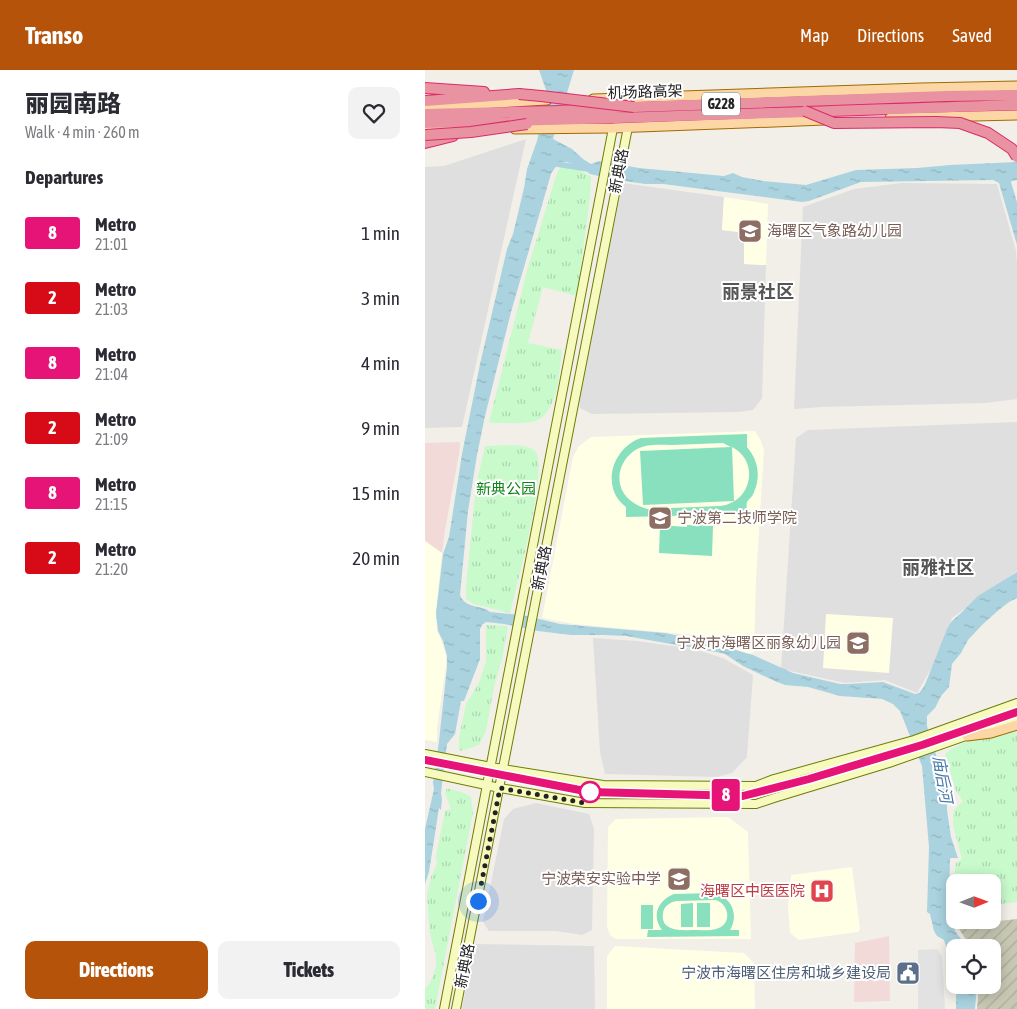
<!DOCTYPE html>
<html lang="en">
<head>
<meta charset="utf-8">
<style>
	body { margin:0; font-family:"Asap Condensed","Noto Sans SC",sans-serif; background:#f2f2f3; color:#2b2b33; height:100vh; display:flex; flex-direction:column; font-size:19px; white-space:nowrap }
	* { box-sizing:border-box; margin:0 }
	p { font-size:16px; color:#7c7c81 }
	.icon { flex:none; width:28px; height:28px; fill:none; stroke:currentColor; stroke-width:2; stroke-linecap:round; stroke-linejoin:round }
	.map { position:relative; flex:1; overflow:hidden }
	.side { display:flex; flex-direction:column; background:#fff; width:425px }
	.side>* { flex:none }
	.badge { padding:0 10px; border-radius:4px; font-size:18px; line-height:32px }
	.needle { width:32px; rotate:89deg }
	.tools { position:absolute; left:521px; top:804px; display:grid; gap:10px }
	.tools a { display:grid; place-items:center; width:55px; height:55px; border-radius:10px; background:#fff; box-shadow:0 2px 12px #0003; font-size:25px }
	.you { position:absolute; width:25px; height:25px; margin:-12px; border:4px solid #fff; border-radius:50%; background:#1a73e8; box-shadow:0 0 0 8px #1a73e833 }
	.map>.badge { position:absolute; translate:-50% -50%; box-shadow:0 0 0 2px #fff }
	h2 { padding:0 25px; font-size:19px; line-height:45px }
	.round { display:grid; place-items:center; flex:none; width:52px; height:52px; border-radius:10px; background:#f2f2f3 }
	.overview { display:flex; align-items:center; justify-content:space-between; height:85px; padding:0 25px }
	h1 { font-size:24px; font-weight:800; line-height:38px }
	.cta { display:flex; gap:10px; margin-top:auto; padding:10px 25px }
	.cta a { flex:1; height:58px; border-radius:10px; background:#b45309; color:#fff; font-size:20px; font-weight:800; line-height:58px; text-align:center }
	.cta a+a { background:#f2f2f3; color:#2b2b33 }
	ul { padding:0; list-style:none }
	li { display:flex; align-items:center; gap:15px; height:65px; padding:0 25px }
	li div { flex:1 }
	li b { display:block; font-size:19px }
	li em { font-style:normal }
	li .badge { min-width:55px; font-weight:700; text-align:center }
	header { display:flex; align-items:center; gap:30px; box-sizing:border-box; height:70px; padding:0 25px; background:#b45309; color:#fff }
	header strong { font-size:24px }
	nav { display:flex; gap:28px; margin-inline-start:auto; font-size:18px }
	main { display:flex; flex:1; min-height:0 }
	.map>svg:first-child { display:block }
	.residential { fill:#e0dfdf }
	.commercial { fill:#f2dad9 }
	.education { fill:#ffffe5 }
	.construction { fill:url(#construction-furrows) }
	.park { fill:url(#park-tufts) }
	.pitch { fill:#88e0be; fill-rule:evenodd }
	.parking { fill:#e2e2e2 }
	.water { fill:url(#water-ripples) }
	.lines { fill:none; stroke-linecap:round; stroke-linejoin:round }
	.canal { stroke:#aad3df; stroke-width:5.5 }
	.secondary-casing { stroke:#707d05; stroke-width:10 }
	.primary-casing { stroke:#a06b00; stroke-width:11 }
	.highway-casing { stroke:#dc2a67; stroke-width:12 }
	.secondary { stroke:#f7fabf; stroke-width:8 }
	.primary { stroke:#fcd6a4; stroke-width:9 }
	.highway { stroke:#e892a2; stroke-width:10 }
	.highway-bridge-casing { stroke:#dc2a67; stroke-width:12; stroke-linecap:butt }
	.highway-bridge { stroke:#e892a2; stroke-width:10 }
	.line-casing { stroke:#fff; stroke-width:11 }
	.line { stroke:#e61477; stroke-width:8 }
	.walk { stroke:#222; stroke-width:5; stroke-dasharray:0 9 }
	.stop-dot { fill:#fff; stroke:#e61477; stroke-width:2.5 }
	.labels { text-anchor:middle; stroke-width:4; stroke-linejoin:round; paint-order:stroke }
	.shield { fill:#fff; stroke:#646464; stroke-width:1 }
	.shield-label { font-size:14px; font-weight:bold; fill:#222 }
	.street-label { font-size:15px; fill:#222; stroke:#fff }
	.education-label { font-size:15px; fill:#785e54; stroke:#fff; text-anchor:start }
	.park-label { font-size:15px; fill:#0c8416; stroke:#fff }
	.health-label { font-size:15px; fill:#be3a42; stroke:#fff; text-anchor:end }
	.service-label { font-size:15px; fill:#4e5e75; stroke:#fff; text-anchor:end }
	.water-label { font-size:16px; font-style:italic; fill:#4a7aab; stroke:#fff }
	.quarter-label { font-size:18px; font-weight:bold; fill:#555; stroke:#fff }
</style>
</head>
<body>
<header>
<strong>Transo</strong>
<nav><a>Map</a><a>Directions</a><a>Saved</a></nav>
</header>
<main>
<section class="side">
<div class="overview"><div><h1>丽园南路</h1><p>Walk · 4 min · 260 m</p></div><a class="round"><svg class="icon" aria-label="heart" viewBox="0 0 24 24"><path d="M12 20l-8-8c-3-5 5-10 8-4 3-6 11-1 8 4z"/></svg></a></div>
<h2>Departures</h2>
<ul>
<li><span class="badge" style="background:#e61477;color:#fff">8</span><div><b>Metro</b><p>21:01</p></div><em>1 min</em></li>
<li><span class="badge" style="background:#d60b17;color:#fff">2</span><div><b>Metro</b><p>21:03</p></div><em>3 min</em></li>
<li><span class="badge" style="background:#e61477;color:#fff">8</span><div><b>Metro</b><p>21:04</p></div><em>4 min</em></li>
<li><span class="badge" style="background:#d60b17;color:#fff">2</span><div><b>Metro</b><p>21:09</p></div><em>9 min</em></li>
<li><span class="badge" style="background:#e61477;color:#fff">8</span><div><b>Metro</b><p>21:15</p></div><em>15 min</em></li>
<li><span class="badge" style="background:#d60b17;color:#fff">2</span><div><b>Metro</b><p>21:20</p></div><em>20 min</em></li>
</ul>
<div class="cta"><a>Directions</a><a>Tickets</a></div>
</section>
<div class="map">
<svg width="592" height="939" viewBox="0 0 592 939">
	<defs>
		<pattern id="construction-furrows" width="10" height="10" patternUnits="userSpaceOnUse" patternTransform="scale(1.25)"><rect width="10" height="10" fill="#c7c7b4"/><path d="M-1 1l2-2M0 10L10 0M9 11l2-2" fill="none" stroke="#abab9a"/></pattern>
		<pattern id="park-tufts" width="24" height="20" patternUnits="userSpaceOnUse" patternTransform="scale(1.25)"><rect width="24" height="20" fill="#c8facc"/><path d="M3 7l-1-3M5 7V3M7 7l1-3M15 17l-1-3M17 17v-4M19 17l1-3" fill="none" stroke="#acd6af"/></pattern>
		<pattern id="water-ripples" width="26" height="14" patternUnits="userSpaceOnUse" patternTransform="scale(1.25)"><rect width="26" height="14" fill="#aad3df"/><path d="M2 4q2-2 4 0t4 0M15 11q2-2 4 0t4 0" fill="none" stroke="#92b5bf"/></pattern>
	</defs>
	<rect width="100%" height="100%" fill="#f2efe9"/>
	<!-- residential -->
	<path class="residential" d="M101,69l-64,288 -37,1v-261l19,-1z
		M198,113l101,14 -2,33 22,2v32l22,1 -4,133 -9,12 -16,2 -145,2 -12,-6 -1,-12 24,-121z
		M477,113l95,1 19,67 1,12v136l-31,4 -164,4 -28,2 9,-202 51,-18z
		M592,352v149l-65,47 -17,44 -18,31 -32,-13 -40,3 -64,-14 15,-231 12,-8z
		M168,568l44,3 57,8 29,9 30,17 -6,82 -15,16 -15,4 -112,-3 -5,-22z
		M111,733l53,11 5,15 -2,101 -10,5 -26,-4h-67l-6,-9 21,-103 9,-10z
		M49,874l120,2 1,63h-133z"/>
	<!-- commercial -->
	<path class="commercial" d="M35,372l-1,12 -14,76 -3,23 -17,-12v-98z
		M464,866l1,65 -36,1 1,-59z"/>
	<!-- education -->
	<path class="education" d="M299,127l44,7 -2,61 -22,-1v-31l-22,-3z
		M330,361l5,8 4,11 -8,129 -2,73 -6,2 -43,-18 -131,-12 -32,-6 31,-161 6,-11 12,-9z
		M0,471l17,12 -6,59 1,18 5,12 4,13v10l-9,63v14l-12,-2z
		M401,544l67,4 -4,55 -66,-5z
		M303,747l20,15 3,107h-135l-6,-4 -3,-8 1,-100 8,-8z
		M427,797l8,62 -2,3 -59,8 -9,-7 -2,-27 3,-31z
		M190,876l129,7 10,10 1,46h-148v-53z"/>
	<!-- construction -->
	<path class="construction" d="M592,849v90h-40l2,-24h14v-37l-22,-1 -12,-18 40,-8z"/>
	<!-- park -->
	<path class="park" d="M137,94l11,1 18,12 -1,21 -13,98 -34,-9 -15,56 34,7c-3,21 -3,67 -30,72 -13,2 -27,1 -40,1l-3,-1 39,-155 29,-94z
		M60,376c11,0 45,-4 51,6 12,18 -20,136 -26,161l-36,-9 -8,-5v-13l10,-100z
		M61,555l22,1 -6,33 -8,28 -8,44 -7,14 -11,4 -9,2v-13l7,-34 13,-21 7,-22z
		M592,659v173l-24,3v-23h-38v28l-2,1v-28l3,-20 6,-4 -9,-34 1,-15 9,-9 -7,-10 -11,-37c16,-15 51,-19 72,-25z
		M22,718l17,5 7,4 2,15 -38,197h-10v-20l6,-8 5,-14v-12l-6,-20 -3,-40 4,-18 6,-13 -1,-8 9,-45 6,-2 -6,-16z"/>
	<!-- pitch -->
	<path class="pitch" d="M322,364v13c11,13 14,29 7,45 -1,4 -5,7 -7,10 -1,3 0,9 0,12l-121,3v-10c-26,-20 -14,-59 15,-69zM298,373l8,4 -91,4 3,54 91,-4 -2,-54c28,14 20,56 -12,59l-73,3c-12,-4 -24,-11 -27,-25 -3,-16 7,-32 22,-37 9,-3 20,-2 30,-2 17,-1 34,-1 51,-2z
		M235,455l27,2v-2l26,1 -1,30 -53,-3z
		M290,823c17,5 24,22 15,37h9v6l-92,1 1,-7h14c-11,-14 -4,-30 12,-36zM291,830c14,5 16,25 0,29 -6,2 -14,1 -20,1 -12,0 -36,3 -33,-17 1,-7 7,-11 14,-12z
		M268,833v24h-12v-23z
		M272,833h13v24h-13z
		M216,835h12v24h-12z"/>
	<!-- parking -->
	<path class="parking" d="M512,879l5,7 3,53h-27v-59z"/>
	<!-- water -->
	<path class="water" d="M114,0h35l-21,69 19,10 11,10 8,5 8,-3 40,7 85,8 9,-3 9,4 21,4 43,4 50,-15 61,-2 33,-3 67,-3v18l-5,1 -1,1 6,20v43l-18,-62 -6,-3 -132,2 -52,19 -7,1 -139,-18h-18l-34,-5 -21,-5 -9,-7 -14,-5 -9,1 -7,11 -40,138 -26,104 -8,39 -9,56 -8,84c0,1 4,7 5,7 8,6 18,4 25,10l32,3 38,9 105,9 39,8 49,14 40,18 47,11h7l36,-2 32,12 4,-1 4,-5 3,-6 21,-53 4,-7 10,-9 17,-17 39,-24v26l-8,4 -9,7 -16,14 -16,17 -7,13 -9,11 -3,23 -8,9 -6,12 -8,8v10l10,32 7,4v16l8,15v5l-5,7v5l4,27 7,21h-7l-1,1 -1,44 -1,1 3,22h3l1,5 12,16 -12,1v30l-9,-32 -2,-6 -7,-4 -3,-5 -4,-17 -3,-2 2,-65 -7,-81 -22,-55 -7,-7 -11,-5 -42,-3 -32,-9 -23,-2 -8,-3 -34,-16 -18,-12 -9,-2 -90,-16 -22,-1h-33l-33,-4 -34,-7 -18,-2 -4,3 -2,4v30l-16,42h-3l-6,33 -8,10 -6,49 1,7 -1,10 -2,-2 -10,64 -4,12v-55l9,-40 -1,-6 6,-42 8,-74v-11l-4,-15 -5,-10 -2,-18 7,-59 6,-17 13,-83 18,-90 27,-115 6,-15 11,-46 3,-19 10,-28 5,-25 4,-26z
		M531,915h21l-2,24h-19z"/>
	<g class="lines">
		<!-- canal -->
		<path class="canal" d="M125,93l38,6"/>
		<!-- secondary casing -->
		<g class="secondary-casing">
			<path id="secondary" d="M0,684l66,13 112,18 153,1 18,-7 140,-39 103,-37
				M0,702l75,16 85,15 171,1 18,-6 115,-35 128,-45
				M19,939l169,-881
				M31,939l172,-882"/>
		</g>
		<!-- primary casing -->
		<g class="primary-casing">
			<path id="primary" d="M168,29l328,-11 96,-2
				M0,37l122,-7
				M465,48l127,-3
				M0,58h40
				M90,59l98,-1 212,-8
				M542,666l24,-3 26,-8"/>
		</g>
		<!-- highway casing -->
		<g class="highway-casing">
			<path id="highway" d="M0,18l59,4
				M0,31l94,-7
				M0,44l131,-3 78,-4 312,-11 71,-1
				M0,53c197,-4 395,-12 592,-18
				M0,73l28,-7"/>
		</g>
		<!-- secondary -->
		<use href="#secondary" class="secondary"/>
		<!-- primary -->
		<use href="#primary" class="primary"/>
		<!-- highway -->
		<use href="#highway" class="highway"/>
		<!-- highway-bridge casing -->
		<g class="highway-bridge-casing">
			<path id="highway-bridge" d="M94,24l22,2 93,11
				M380,41l29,12 102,-1 24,1 28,10 24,16 5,8
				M0,65l46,-3 56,-8"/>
		</g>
		<!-- highway-bridge -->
		<use href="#highway-bridge" class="highway-bridge"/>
	</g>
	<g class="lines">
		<!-- line casing -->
		<g class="line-casing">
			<path id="line" d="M0,690l165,32 153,4 66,-17 113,-34 95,-33"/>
		</g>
		<!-- line -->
		<use href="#line" class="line"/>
		<!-- walk -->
		<path class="walk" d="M53,831l22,-113 85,15 5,-11"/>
	</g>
	<!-- icons -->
	<defs>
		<g id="school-square" transform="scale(1.25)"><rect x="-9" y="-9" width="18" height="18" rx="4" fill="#8d6e63" stroke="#fff"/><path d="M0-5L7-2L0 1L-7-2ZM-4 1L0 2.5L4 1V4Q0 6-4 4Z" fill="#fff"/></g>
		<g id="hospital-square" transform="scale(1.25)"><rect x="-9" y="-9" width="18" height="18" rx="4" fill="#e0444e" stroke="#fff"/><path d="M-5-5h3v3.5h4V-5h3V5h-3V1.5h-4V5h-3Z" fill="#fff"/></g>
		<g id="civic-square" transform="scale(1.25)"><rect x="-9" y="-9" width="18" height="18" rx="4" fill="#5c6f8a" stroke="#fff"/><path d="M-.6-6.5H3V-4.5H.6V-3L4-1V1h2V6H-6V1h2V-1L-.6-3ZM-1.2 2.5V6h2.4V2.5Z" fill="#fff"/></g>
	</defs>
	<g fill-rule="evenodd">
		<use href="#school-square" x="325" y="161"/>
		<use href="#school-square" x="235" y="448"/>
		<use href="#school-square" x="433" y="573"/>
		<use href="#school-square" x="254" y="809"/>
		<use href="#hospital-square" x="397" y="821"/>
		<use href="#civic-square" x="483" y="903"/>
	</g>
	<!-- markers -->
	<circle class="stop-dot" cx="165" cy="722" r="10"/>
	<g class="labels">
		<!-- shield labels -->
		<rect class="shield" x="277" y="22.5" width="38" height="23" rx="4"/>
		<g class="shield-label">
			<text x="296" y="39">G228</text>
		</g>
		<!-- street labels -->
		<g class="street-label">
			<text transform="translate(220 22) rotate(-2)" y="5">机场路高架</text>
			<text transform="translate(194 101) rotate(-79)" y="5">新典路</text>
			<text transform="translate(117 498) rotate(-79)" y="5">新典路</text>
			<text transform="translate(40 896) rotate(-79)" y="5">新典路</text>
		</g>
		<!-- education labels -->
		<g class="education-label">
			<text x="342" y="166">海曙区气象路幼儿园</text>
			<text x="252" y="453">宁波第二技师学院</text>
			<text x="416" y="578" text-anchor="end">宁波市海曙区丽象幼儿园</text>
			<text x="236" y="814" text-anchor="end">宁波荣安实验中学</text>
		</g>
		<!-- park labels -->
		<g class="park-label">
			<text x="81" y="424">新典公园</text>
		</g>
		<!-- health labels -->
		<g class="health-label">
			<text x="380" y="826">海曙区中医医院</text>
		</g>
		<!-- service labels -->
		<g class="service-label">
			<text x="466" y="908">宁波市海曙区住房和城乡建设局</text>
		</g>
		<!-- water labels -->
		<g class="water-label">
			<text transform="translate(518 709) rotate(80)" y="6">庙后河</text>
		</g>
		<!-- quarter labels -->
		<g class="quarter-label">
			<text x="333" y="228">丽景社区</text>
			<text x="513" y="504">丽雅社区</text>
		</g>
	</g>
</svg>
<div class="tools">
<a><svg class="needle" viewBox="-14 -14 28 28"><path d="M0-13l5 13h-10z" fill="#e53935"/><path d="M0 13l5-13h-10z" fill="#7c7c81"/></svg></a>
<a><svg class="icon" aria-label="locate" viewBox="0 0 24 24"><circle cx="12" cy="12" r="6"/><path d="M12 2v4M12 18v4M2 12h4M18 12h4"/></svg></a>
</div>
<div class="you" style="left:53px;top:831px"></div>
<b class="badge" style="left:301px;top:725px;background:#e61477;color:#fff">8</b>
</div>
</main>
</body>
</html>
